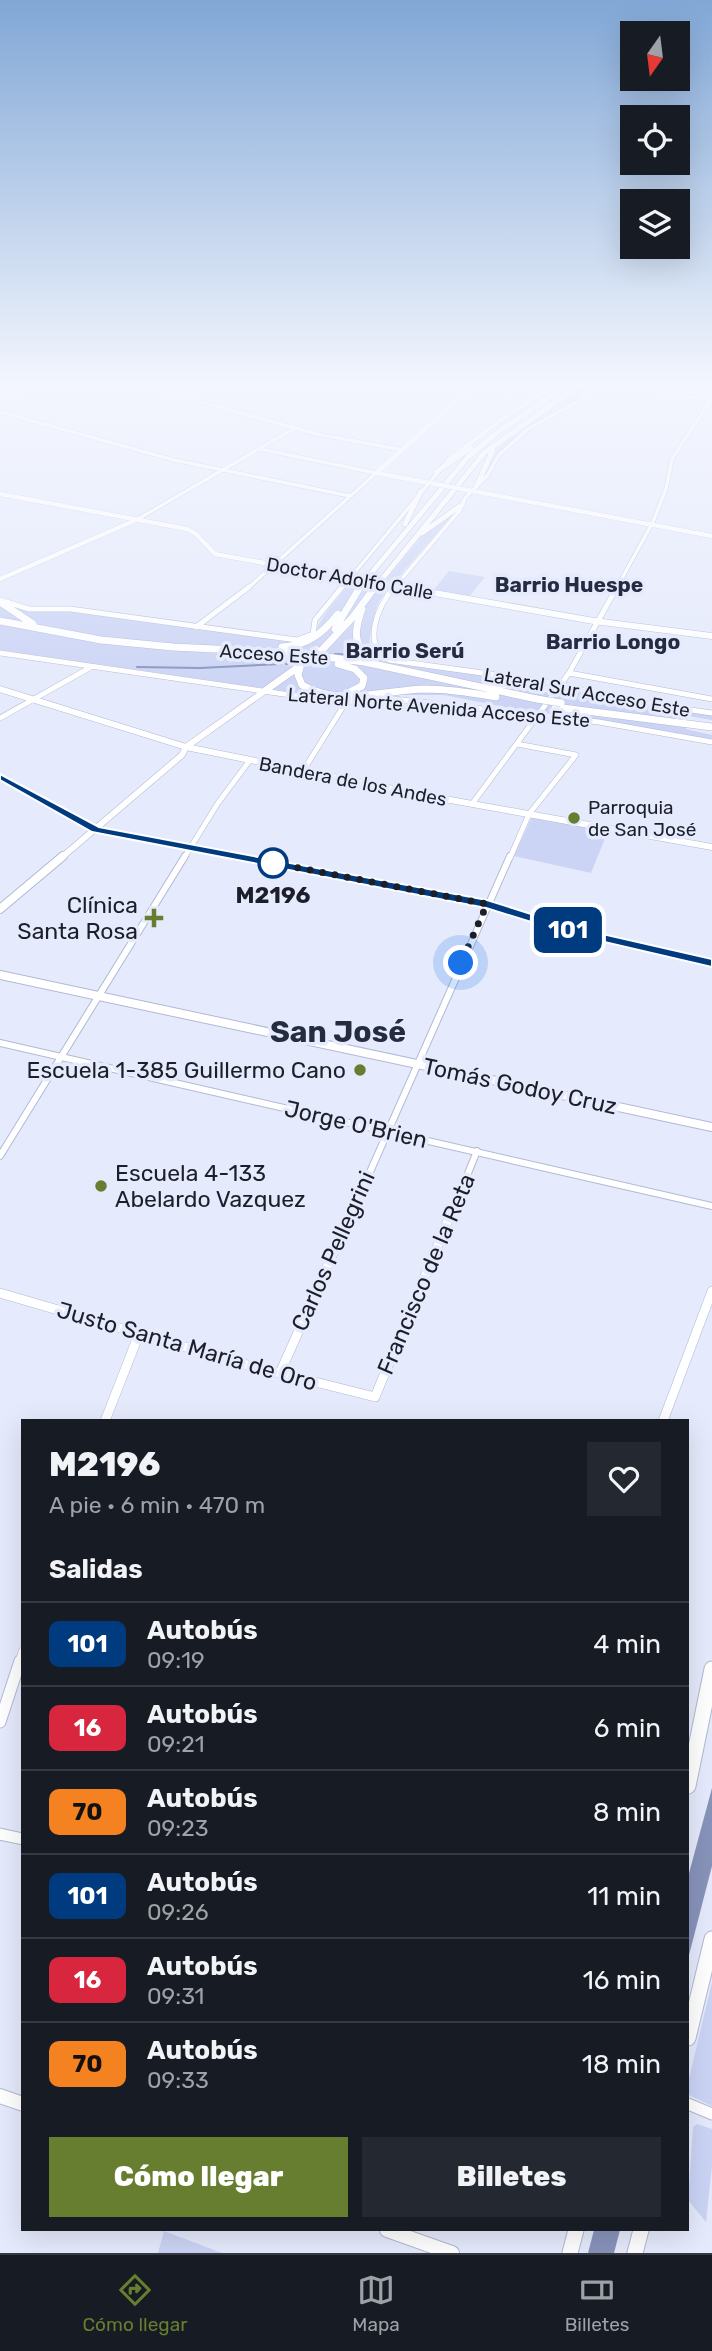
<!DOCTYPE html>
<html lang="es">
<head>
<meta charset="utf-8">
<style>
	body { margin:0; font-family:Rubik,sans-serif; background:#242831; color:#f1f3f6; height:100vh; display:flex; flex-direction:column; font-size:26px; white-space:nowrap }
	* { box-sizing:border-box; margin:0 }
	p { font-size:23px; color:#9ea1a6 }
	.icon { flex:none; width:38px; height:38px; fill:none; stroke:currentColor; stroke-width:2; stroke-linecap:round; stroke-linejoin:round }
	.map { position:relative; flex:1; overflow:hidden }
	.drawer { position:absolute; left:21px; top:1419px; width:668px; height:812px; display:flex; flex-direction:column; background:#171b24; border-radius:0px; box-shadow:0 7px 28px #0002 }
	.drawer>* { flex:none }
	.badge { padding:0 14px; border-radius:10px; font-size:24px; line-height:46px }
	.needle { width:46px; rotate:194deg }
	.fabs { position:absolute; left:620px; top:21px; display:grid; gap:14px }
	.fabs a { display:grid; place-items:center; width:70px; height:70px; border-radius:0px; background:#171b24; box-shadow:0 7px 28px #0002; font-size:35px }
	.you { position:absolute; width:35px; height:35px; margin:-18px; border:5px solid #fff; border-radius:50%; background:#1a73e8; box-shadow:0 0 0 10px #1a73e833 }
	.map>.badge { position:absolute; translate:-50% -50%; box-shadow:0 0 0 4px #fff }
	h2 { padding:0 28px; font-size:26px; line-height:63px }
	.round { display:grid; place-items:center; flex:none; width:74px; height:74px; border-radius:0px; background:#242831 }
	.headline { display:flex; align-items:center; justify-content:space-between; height:119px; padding:0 28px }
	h1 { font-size:33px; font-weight:800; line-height:52px }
	.cta { display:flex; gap:14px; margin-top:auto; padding:14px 28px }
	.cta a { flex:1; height:80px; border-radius:0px; background:#677d2f; color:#fff; font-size:28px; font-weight:800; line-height:80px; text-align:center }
	.cta a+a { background:#242831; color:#f1f3f6 }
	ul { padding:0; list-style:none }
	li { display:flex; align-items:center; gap:21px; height:84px; padding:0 28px; border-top:2px solid #363941 }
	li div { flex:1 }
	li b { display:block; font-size:26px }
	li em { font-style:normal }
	li .badge { min-width:77px; font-weight:700; text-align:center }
	.menu { display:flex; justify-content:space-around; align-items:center; height:98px; border-top:2px solid #363941; background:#171b24; font-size:19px; color:#9ea1a6 }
	.menu a { display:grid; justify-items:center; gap:4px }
	.menu .selected { color:#677d2f }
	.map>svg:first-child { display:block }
	.green { fill:#cbd4f5 }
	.water { fill:#8893bb }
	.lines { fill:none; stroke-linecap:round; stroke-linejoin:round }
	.stream { stroke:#8893bb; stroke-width:2 }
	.minor-far4-casing { stroke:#b1b9d4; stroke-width:4.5 }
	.minor-far3-casing { stroke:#b1b9d4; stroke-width:6 }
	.minor-far2-casing { stroke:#b1b9d4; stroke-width:8 }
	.minor-far1-casing { stroke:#b1b9d4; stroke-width:10 }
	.minor-casing { stroke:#b1b9d4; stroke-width:13 }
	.major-far3-casing { stroke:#b1b9d4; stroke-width:5 }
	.major-far2-casing { stroke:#b1b9d4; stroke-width:7 }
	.major-far1-casing { stroke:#b1b9d4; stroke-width:10 }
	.major-casing { stroke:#b1b9d4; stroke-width:16 }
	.highway-far2-casing { stroke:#b1b9d4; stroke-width:6 }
	.highway-far1-casing { stroke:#b1b9d4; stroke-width:8 }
	.highway-casing { stroke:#b1b9d4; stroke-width:17 }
	.minor-far4 { stroke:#fff; stroke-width:3.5 }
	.minor-far3 { stroke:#fff; stroke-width:5 }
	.minor-far2 { stroke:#fff; stroke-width:6 }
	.minor-far1 { stroke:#fff; stroke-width:9 }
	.minor { stroke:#fff; stroke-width:11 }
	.major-far3 { stroke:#fff; stroke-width:4.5 }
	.major-far2 { stroke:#fff; stroke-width:6 }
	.major-far1 { stroke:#fff; stroke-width:8 }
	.major { stroke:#fff; stroke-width:14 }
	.highway-far2 { stroke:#fff; stroke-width:5 }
	.highway-far1 { stroke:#fff; stroke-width:7 }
	.highway { stroke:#fff; stroke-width:15 }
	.major-bridge-casing { stroke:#b1b9d4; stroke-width:5; stroke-linecap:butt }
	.highway-bridge-casing { stroke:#b1b9d4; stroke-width:8; stroke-linecap:butt }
	.major-bridge { stroke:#fff; stroke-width:4.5 }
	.highway-bridge { stroke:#fff; stroke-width:7 }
	.line { fill:#003b80; stroke:#fff; stroke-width:2 }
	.walk { stroke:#1c1f29; stroke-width:7; stroke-dasharray:0 12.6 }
	.poi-dot { fill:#677d2f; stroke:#e5eafc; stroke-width:2.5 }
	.stop-dot { fill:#fff; stroke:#003b80; stroke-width:3.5 }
	.labels { text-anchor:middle; stroke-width:7; stroke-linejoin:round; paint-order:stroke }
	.far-street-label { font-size:19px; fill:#1c1f29; stroke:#e5eafc }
	.far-poi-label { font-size:19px; fill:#1c1f29; stroke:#e5eafc; text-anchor:start }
	.far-quarter-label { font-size:21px; font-weight:bold; fill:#252b40; stroke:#e5eafc }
	.far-neighbourhood-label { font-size:21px; font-weight:bold; fill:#252b40; stroke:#e5eafc }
	.stop-label { font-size:23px; font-weight:bold; fill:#1c1f29; stroke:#e5eafc }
	.poi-label { font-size:23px; fill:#1c1f29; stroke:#e5eafc; text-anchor:end }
	.street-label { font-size:23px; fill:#1c1f29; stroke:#e5eafc }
	.district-label { font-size:30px; font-weight:bold; fill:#252b40; stroke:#e5eafc }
</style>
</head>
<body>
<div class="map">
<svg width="712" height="2253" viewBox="0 0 712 2253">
	<rect width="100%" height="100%" fill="#e5eafc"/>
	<!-- green -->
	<path class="green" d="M590,381h10l-12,13 -55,31 -35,28 -17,27 9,-23 10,-11z
		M457,510l-61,70 -12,2 40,-49z
		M449,571l36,6 -17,21 -36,-6z
		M351,581l39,6c-13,15 -13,18 -17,36 -5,24 -9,29 17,40l169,22 60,17 93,13v5l-24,-4 -2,13 26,6v5l-197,-28 -10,-5 -61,-12h-56l-42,5 -346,-50v-48l25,7 39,1 234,32 17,-8c6,-20 24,-35 36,-53z
		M532,817l76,14 -17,42 -77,-17z
		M712,1982v124l-23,-11 -1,-12z
		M697,2124l15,5v37l-6,56 -18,-22 5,-73z
		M164,2231l58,22h-64z"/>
	<!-- water -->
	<path class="water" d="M712,1788v78l-24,93v-82z
		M594,2230h26l-6,23h-26z"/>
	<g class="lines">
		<!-- stream -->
		<path class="stream" d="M335,654l22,1
			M286,664h4
			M137,667l63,1 81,-4"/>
		<!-- minor-far4 casing -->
		<g class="minor-far4-casing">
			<path id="minor-far4" d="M125,381l192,53 86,16
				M600,383l112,17
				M0,412l174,48 176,36
				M260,449l116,24
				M138,519l157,-91
				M247,589l129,-116
				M341,589l108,-130 52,-39 60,-39
				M393,589l67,-79 5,-12 22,-22 12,-21 29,-26 58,-32 16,-16
				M616,589l37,-67 13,-33 6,-30 40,-61"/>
		</g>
		<!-- minor-far3 casing -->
		<g class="minor-far3-casing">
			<path id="minor-far3" d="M394,587c-16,18 -33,59 -5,73l172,24 54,15 97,14
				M0,600l29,9h41l227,31 16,-6 2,-14 27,-33
				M196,627l53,-40
				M0,653l339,49 55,-3 205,23 113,20
				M569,673l143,26
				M0,718l91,-51
				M303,771l43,-69
				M0,777l96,53 146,28
				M472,804l97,-131 48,-86
				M184,858l34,-55 32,-43
				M510,858l19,-44 47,-59 -59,-11"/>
		</g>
		<!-- minor-far2 casing -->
		<g class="minor-far2-casing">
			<path id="minor-far2" d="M233,856l254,48 83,26 142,33
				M0,1043l712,163
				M0,1156l185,-300
				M354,1208l156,-352
				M454,1208l23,-57"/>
		</g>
		<!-- minor-far1 casing -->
		<g class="minor-far1-casing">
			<path id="minor-far1" d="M0,1293l240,70 135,34 79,-191
				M280,1373l74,-167
				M105,1421l34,-87
				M663,1421l49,-130
				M20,1662l3,-10"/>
		</g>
		<!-- minor casing -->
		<g class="minor-casing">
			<path id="minor" d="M0,1722l20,-61
				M0,1834l23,5
				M688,2104l24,10"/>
		</g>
		<!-- major-far3 casing -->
		<g class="major-far3-casing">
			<path id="major-far3" d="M0,398l42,-17
				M376,473l104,-92
				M376,473l59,11
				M467,490l245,46
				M0,494l187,35 9,5 19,20 132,24
				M0,579l136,-59
				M395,586l15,3"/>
		</g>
		<!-- major-far2 casing -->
		<g class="major-far2-casing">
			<path id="major-far2" d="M400,587l194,34 118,15
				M0,689l186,58 242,49 284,51
				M61,858l121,-103 4,-8 80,-57"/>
		</g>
		<!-- major-far1 casing -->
		<g class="major-far1-casing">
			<path id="major-far1" d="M0,909l63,-53
				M0,975l712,152"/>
		</g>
		<!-- major casing -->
		<g class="major-casing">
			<path id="major" d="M0,2096l23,8
				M387,2230l65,23"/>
		</g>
		<!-- highway-far2 casing -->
		<g class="highway-far2-casing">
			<path id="highway-far2" d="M436,472l35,-24
				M477,485l16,-35
				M405,524l16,-33
				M422,533l41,-29
				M358,589l110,-132 31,-26 74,-50
				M374,589l110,-136 101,-72"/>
		</g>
		<!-- highway-far1 casing -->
		<g class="highway-far1-casing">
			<path id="highway-far1" d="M0,602l33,22
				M362,609c-8,22 -10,38 12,51
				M0,621l101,19 72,7 122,6 69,9 173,37
				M335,629l25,-42
				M282,647c26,-2 40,-13 56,-33
				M321,651l31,-33 23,-31
				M301,664l-3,11 4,10c38,22 82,5 123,4 24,0 48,4 71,8
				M338,664l17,5 9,9 -2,8 -14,7
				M488,683l69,7
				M266,690l35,-25
				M555,707l157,20"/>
		</g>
		<!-- highway casing -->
		<g class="highway-casing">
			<path id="highway" d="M688,1786l24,-117
				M688,2038l24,-99
				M570,2253l6,-23
				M635,2253l6,-23"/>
		</g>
		<!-- minor-far4 -->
		<use href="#minor-far4" class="minor-far4"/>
		<!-- minor-far3 -->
		<use href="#minor-far3" class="minor-far3"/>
		<!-- minor-far2 -->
		<use href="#minor-far2" class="minor-far2"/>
		<!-- minor-far1 -->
		<use href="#minor-far1" class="minor-far1"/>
		<!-- minor -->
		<use href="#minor" class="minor"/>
		<!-- major-far3 -->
		<use href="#major-far3" class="major-far3"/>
		<!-- major-far2 -->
		<use href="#major-far2" class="major-far2"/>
		<!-- major-far1 -->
		<use href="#major-far1" class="major-far1"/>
		<!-- major -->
		<use href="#major" class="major"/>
		<!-- highway-far2 -->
		<use href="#highway-far2" class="highway-far2"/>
		<!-- highway-far1 -->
		<use href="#highway-far1" class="highway-far1"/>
		<!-- highway -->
		<use href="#highway" class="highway"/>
		<!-- major-bridge casing -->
		<g class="major-bridge-casing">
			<path id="major-bridge" d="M435,484l32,6
				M347,578l48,8"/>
		</g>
		<!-- highway-bridge casing -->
		<g class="highway-bridge-casing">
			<path id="highway-bridge" d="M301,664l15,-14
				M537,699l24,4"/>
		</g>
		<!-- major-bridge -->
		<use href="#major-bridge" class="major-bridge"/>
		<!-- highway-bridge -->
		<use href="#highway-bridge" class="highway-bridge"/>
	</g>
	<!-- sky -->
	<linearGradient id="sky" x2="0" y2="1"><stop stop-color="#81a7d6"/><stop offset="0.55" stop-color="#f3f6fe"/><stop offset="1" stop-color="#f3f6fe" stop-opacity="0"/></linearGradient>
	<rect width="712" height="696" fill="url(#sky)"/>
	<!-- line -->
	<path class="line" d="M0,774l99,53 388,73 85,27 140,32v8l-142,-33 -84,-26 -394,-76 -92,-52z"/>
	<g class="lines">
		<!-- walk -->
		<path class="walk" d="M273,863l214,41 -26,59"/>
	</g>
	<!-- markers -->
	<g class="poi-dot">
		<circle cx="574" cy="818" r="7"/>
		<path d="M150.5 907.5h7v7h7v7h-7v7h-7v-7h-7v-7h7z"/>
		<circle cx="360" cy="1070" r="7"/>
		<circle cx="101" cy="1186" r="7"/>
	</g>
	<circle class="stop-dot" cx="273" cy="863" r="14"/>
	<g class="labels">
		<!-- far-street labels -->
		<g class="far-street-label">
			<text transform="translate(350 578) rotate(10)" y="7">Doctor Adolfo Calle</text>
			<text transform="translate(274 654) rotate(4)" y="7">Acceso Este</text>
			<text transform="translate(587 692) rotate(10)" y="7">Lateral Sur Acceso Este</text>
			<text transform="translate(439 707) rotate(5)" y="7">Lateral Norte Avenida Acceso Este</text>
			<text transform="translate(353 781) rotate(11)" y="7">Bandera de los Andes</text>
		</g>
		<!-- far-poi labels -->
		<g class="far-poi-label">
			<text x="588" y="814">Parroquia<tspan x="588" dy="22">de San José</tspan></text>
		</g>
		<!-- far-quarter labels -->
		<g class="far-quarter-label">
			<text x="569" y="592">Barrio Huespe</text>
			<text x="613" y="649">Barrio Longo</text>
		</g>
		<!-- far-neighbourhood labels -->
		<g class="far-neighbourhood-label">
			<text x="405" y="658">Barrio Serú</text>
		</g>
		<!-- stop labels -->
		<g class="stop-label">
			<text x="273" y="903">M2196</text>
		</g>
		<!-- poi labels -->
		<g class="poi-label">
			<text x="138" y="913">Clínica<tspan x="138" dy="26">Santa Rosa</tspan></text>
			<text x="346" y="1078">Escuela 1-385 Guillermo Cano</text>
			<text x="115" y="1181" text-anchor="start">Escuela 4-133<tspan x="115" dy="26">Abelardo Vazquez</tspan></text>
		</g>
		<!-- street labels -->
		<g class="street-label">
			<text transform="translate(520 1086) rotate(12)" y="8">Tomás Godoy Cruz</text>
			<text transform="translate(356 1124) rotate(13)" y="8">Jorge O'Brien</text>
			<text transform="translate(333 1251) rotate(-66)" y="8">Carlos Pellegrini</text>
			<text transform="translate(426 1274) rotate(-67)" y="8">Francisco de la Reta</text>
			<text transform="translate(187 1346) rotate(16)" y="8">Justo Santa María de Oro</text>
		</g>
		<!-- district labels -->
		<g class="district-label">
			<text x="338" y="1042">San José</text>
		</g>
	</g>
</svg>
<div class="fabs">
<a><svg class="needle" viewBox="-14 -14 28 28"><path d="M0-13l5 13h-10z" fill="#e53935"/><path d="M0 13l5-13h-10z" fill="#9ea1a6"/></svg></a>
<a><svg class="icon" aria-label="locate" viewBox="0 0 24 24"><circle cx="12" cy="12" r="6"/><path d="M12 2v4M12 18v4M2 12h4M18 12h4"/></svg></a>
<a><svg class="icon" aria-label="layers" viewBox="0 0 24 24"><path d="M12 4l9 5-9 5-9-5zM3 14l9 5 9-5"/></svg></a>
</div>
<div class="you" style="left:461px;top:963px"></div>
<b class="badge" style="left:568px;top:930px;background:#003b80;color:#fff">101</b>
<section class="drawer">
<div class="headline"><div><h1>M2196</h1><p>A pie · 6 min · 470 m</p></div><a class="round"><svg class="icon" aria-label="heart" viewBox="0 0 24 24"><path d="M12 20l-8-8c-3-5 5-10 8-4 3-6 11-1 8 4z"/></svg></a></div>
<h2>Salidas</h2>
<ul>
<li><span class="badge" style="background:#003b80;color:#fff">101</span><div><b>Autobús</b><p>09:19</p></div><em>4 min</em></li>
<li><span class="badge" style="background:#d7263d;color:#fff">16</span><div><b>Autobús</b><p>09:21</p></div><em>6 min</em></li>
<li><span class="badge" style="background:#f58220;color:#111">70</span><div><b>Autobús</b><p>09:23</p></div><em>8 min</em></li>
<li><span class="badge" style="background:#003b80;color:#fff">101</span><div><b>Autobús</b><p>09:26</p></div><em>11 min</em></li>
<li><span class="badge" style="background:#d7263d;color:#fff">16</span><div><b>Autobús</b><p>09:31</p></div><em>16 min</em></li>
<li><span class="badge" style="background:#f58220;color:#111">70</span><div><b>Autobús</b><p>09:33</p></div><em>18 min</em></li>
</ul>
<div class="cta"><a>Cómo llegar</a><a>Billetes</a></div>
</section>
</div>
<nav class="menu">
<a class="selected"><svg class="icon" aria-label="directions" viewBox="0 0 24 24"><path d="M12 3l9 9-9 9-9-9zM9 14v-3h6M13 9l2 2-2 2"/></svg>Cómo llegar</a>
<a><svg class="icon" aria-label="map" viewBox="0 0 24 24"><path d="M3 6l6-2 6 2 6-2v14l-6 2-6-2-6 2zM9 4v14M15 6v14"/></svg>Mapa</a>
<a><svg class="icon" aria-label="tickets" viewBox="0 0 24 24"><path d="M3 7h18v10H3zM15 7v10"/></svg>Billetes</a>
</nav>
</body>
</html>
